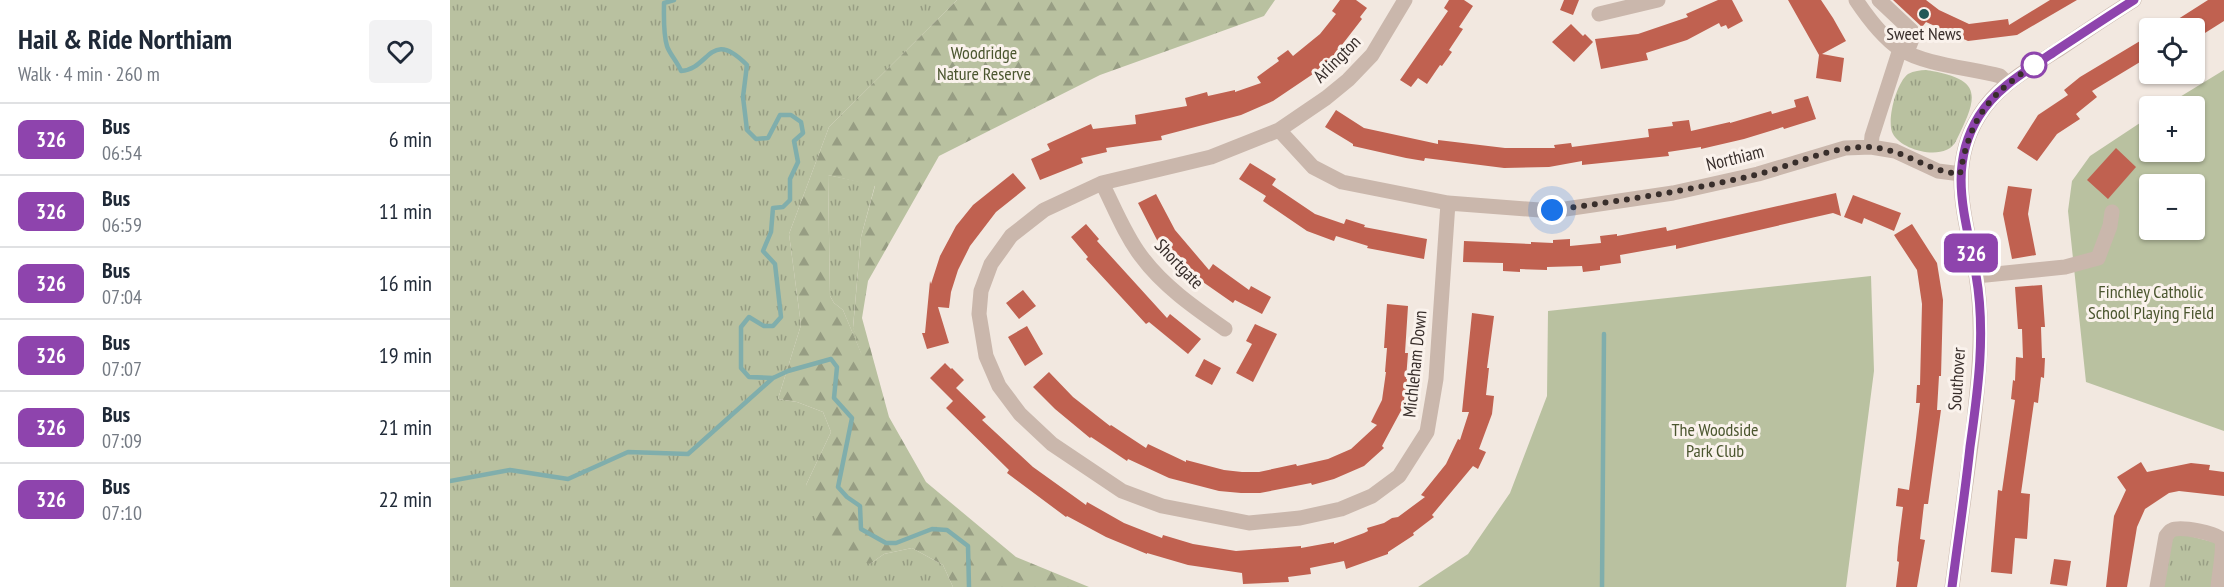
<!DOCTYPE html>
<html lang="en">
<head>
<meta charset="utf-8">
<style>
	body { margin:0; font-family:"PT Sans Narrow",sans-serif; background:#f2f2f3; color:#1f2937; height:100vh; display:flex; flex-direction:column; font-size:22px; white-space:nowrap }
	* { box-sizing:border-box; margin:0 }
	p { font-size:20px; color:#747a83 }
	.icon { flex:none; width:33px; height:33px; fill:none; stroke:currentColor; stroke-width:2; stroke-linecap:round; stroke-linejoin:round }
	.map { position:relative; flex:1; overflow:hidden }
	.details { display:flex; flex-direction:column; background:#fff; width:450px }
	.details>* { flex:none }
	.badge { padding:0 12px; border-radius:9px; font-size:21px; line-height:39px }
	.buttons { position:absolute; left:1689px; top:18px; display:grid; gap:12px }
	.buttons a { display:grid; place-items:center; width:66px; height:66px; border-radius:6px; background:#fff; box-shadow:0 2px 4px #0004; font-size:30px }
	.you { position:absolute; width:30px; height:30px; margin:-15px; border:4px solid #fff; border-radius:50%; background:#1a73e8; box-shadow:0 0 0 9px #1a73e833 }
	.map>.badge { position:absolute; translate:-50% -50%; box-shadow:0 0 0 3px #fff }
	.round { display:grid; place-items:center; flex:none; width:63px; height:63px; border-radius:6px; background:#f2f2f3 }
	.headline { display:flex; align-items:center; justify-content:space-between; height:102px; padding:0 18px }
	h1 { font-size:28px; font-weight:700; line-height:45px }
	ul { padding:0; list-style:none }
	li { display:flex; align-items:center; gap:18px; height:72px; padding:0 18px; border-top:2px solid #e0e1e3 }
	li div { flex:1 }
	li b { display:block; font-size:22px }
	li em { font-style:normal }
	li .badge { min-width:66px; font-weight:700; text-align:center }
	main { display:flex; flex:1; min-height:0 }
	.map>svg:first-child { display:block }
	.grass { fill:url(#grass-tufts) }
	.forest { fill:url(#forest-firs); fill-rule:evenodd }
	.park { fill:#b9c1a0; fill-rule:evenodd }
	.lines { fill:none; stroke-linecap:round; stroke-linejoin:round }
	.stream { stroke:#80aeac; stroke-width:4.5 }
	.building { fill:#c06150 }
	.minor { stroke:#cab7ac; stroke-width:15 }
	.line-casing { stroke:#fff; stroke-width:14 }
	.line { stroke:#8e44ad; stroke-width:9 }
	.walk { stroke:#382e2b; stroke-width:6; stroke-dasharray:0 10.8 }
	.poi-dot { fill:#225857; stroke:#faf2ec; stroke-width:2 }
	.stop-dot { fill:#fff; stroke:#8e44ad; stroke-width:3 }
	.labels { text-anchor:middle; stroke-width:6; stroke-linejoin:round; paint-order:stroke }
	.poi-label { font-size:18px; fill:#382e2b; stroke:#faf2ec }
	.park-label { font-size:18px; fill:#4b562f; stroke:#faf2ec }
	.street-label { font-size:18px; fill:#382e2b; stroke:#faf2ec }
</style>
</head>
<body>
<main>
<section class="details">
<div class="headline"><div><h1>Hail &amp; Ride Northiam</h1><p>Walk · 4 min · 260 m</p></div><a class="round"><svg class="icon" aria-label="heart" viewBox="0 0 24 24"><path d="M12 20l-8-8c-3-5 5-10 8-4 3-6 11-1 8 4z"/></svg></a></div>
<ul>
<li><span class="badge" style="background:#8e44ad;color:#fff">326</span><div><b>Bus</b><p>06:54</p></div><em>6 min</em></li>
<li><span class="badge" style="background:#8e44ad;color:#fff">326</span><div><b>Bus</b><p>06:59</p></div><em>11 min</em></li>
<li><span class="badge" style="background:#8e44ad;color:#fff">326</span><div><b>Bus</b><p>07:04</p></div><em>16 min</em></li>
<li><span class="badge" style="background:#8e44ad;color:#fff">326</span><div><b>Bus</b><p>07:07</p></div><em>19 min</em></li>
<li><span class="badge" style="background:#8e44ad;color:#fff">326</span><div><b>Bus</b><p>07:09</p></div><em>21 min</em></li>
<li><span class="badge" style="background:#8e44ad;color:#fff">326</span><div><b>Bus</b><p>07:10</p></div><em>22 min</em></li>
</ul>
</section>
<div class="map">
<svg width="1774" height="587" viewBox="0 0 1774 587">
	<defs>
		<pattern id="grass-tufts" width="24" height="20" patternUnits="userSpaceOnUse" patternTransform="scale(1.5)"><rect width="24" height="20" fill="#b9c1a0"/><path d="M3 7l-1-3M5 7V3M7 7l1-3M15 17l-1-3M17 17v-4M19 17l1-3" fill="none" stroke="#979d83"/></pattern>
		<pattern id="forest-firs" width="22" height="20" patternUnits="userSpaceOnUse" patternTransform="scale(1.5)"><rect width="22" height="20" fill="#b9c1a0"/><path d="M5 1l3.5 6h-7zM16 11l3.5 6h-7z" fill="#979d83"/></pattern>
	</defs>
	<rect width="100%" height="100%" fill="#f2e8e0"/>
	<!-- grass -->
	<path class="grass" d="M0,0h507l-128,127 -40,107 12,91 -23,74 19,3 26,10 8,20 -25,53 64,79 14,-10 28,-6 31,17 10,22h-503z
		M1476,70c57,9 53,25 30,71 -10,21 -54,10 -63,-7 -7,-12 3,-51 15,-60 6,-3 12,-4 18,-4z
		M378,175l47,10 -14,52 -8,90 15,43 -25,-60 -9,-7 -4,-7z
		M1728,533l39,10 -4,44h-50l7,-48z"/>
	<!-- forest -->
	<path class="forest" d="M507,0h318l-11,16 -164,59 -161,81 -71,125 -6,37 27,99 37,65 90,75 73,30h-136l-10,-22 -31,-17 -28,6 -14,10 -34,-14 -25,-38 -5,-27 25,-53 -8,-20 -26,-10 -19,-3 23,-74 -12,-91 40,-107zM378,175l47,11 -14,51 -8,91 9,27 -19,-45 -9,-7 -4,-7z"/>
	<!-- park -->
	<path class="park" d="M1774,70v361l-138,-49 -18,-171 4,-30 18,-25 59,-39 1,35h44v-46h-29zM1700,184h44v46h-44z
		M1421,276l3,95 -28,216h-428l50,-33 42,-61 37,-97 1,-85z"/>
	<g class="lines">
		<!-- stream -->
		<path class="stream" d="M224,0l-10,3c0,14 -1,30 3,43 2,7 11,17 14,25 29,-2 29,-44 66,-6l-4,32 4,33 9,9 12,-1 12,-23h11l10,7 2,11 -9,8 4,21 -8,17v21l-7,7 -10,1 -2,24 -8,19 12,13 6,53 -8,9h-9l-15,-9 -8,10v41l8,9 24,1 15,-7 43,-12 6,8 -3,31 18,20 -14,69 9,10 13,9 1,23 25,14h10l36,-14 15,1 21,16 1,41
			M0,481l60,-11 58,9 60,-27 60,2 85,-76
			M1152,587l2,-253"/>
	</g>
	<!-- building -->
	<path class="building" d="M890,0h16l11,8 -7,9 2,2 -31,40 -18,15 -40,27 -32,14 -80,21 1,4 -56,8 1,4 -26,6 2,5 -43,17 -9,-21 19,-9 -3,-6 44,-20 2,5 43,-5 -1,-9 52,-9 -2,-8 22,-6 1,4 27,-6v2l26,-9 -4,-6 22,-16 -2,-3 11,-8 5,6 27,-22 16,-20 -4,-3z
		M999,0h15l9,6 -14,21 4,2 -14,21 3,2 -10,14 -2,-1 -13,19 -9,-6 -7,9 -11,-7 48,-69 -4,-3z
		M1114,0h15l-6,15 -13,-5z
		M1268,0h14l11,21 -15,8 -2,-4 -5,2 -2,-4 -32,17 -41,13 2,7 -47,9 -6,-30 43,-5 50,-17 -2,-3z
		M1338,0h33l12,18 13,23 -24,13 22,4 -3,24 -25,-4 3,-23z
		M1443,0h33l13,10 30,14 39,-5 1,6 41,-25h27l-60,35 -49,6 -42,-19 -4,5z
		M1758,0h16v21l-27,17 -3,-10h-30z
		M1121,24l12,12 2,-2 8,8 -19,20 -22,-20z
		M1700,35v21l-58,35 5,6 -21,17 4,5 -23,15 -20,27 -20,-13 21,-33 30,-20 -4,-5 16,-13z
		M1358,96l8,23 -32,10 -1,-2 -39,12 -43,10v-2l-33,5 1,4 -87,9v-4l-33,6 -45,1 -79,-10 -1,3 -18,-3 -53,-12v-2l-28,-17 11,-17 28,18 74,16v-4l67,8h50l-1,-3 17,-2 1,4 77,-10 -1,-8 25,-3 -1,-4 17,-2 2,11 39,-9v1l41,-12 1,3 24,-7 -2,-7z
		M1666,148l20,19 -28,32 -21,-19z
		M800,163l26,16 -4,6 43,29 29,10 2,-5 19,6 -1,2 63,12 -3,20 -57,-11 1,-2 -32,-10 -2,5 -27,-10 -44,-30 3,-5 -27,-17z
		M563,173l13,15 -30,24 -26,34 -12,24 -7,22 -2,16 -11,-1 11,36 -22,6 -5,-16h3l5,-52 1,3 9,-28 16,-30 17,-21z
		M1558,186l24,3 -4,25 8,41 -24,4 -9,-45z
		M1386,193l5,23 -8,-3 -157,36v-4l-56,10 1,8 -21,3v4l-17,2 -1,-6 -35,1v3l-27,-1v3l-17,-1v-8l-40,-1 1,-21 67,3v-2l22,1v-3l17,-1v7l31,-3 -1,-7 17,-2v2l49,-9 1,4z
		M706,194l19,36 34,40 4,-6 36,26 2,-4 20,11 -9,17 -27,-14 -2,3 -43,-30 -2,2 -31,-35 -19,-37z
		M1403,195l48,18 -7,18 -30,-13 -2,6 -18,-7z
		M636,224l13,15 -2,2 70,77 3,-4 31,25 -13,15 -39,-32 -3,2 -60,-65 2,-2 -17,-20z
		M1462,224l25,39 6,37 -2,76h-2l-2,34h4l-13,94h-4l-4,35 5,1 -8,47h-21l3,-25 -2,-1 1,-14 5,-40 -7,-1 2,-18 11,2 7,-52 4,-35h-4l1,-18h3l2,-81 -5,-34 -23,-35z
		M1592,285l3,42h-4l1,31h3l-1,20 -3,-1 -3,26 -4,-1 -13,91 9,1 -3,45 -12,-1 -3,36 -21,-2 7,-82 4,1 13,-91 -4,-1 2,-19 2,1 1,-24 7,1 -1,-29h-4l-3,-42z
		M573,290l13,16 -17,13 -13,-16z
		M937,304l21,2 -3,47h3l-2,26h1l-4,28 -21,39 2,2 -20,18 -30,13 -22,6 -1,-2 -51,10h-19l-22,-2 -50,-13 -41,-19 -1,2 -36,-24 -1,1 -35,-29 -22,-22 16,-15 24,25 37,29 1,-1 35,23 2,-4 38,18v-2l38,10 18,2h17l37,-8 1,2 31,-7 23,-10 26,-24 -6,-3 11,-22 4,-28h-1l2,-24h-3z
		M1022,313l22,3 -7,52h2l-3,27 8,1 -2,18 -13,35 7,3 -8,17 -5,-3 -41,49 2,2 -21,16 1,2 -26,17v2l-42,15 -2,-8 -34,7 1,6 -23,3 1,5 -46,2 -1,-11 -54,-8 -41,-12v1l-41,-17 -39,-21 -1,1 -59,-44 2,-3 -63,-62 7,-7 -23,-23 15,-15 6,6 1,-1 12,12 -8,8 30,29 -4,3 51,47 53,38 1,-3 37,21 38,15 1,-3 30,9 43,7 65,-5v2l33,-6v2l30,-11 4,-2 -1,-3 17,-5 8,-5 6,-1 27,-20 -4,-2 25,-31 12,-25 2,1 9,-28h-7z
		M805,324l22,10 -24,48 -17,-9 16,-29 -6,-3z
		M577,326l16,28 -18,12 -17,-29z
		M754,359l17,9 -9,17 -17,-9z
		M1691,462l6,10 44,-9 19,2 -1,5 15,2v24l-45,-5 -10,2 -24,16 -8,18 -10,60h-21l8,-71 12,-26 -9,-13z
		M1604,559l17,2 -4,25 -17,-2z"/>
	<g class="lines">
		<!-- minor -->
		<path class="minor" d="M955,0l-33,55 -24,25 -22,18 -47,32 -68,27 -109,26 -58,27 -33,26 -20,28 -10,27 -2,23 7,42 13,30 21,28 32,30 70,47 40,15 87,17 51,-5 41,-9 31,-13 27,-20 28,-44 9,-53 12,-176
			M1406,0c12,18 26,37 44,49 25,16 71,19 100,27l7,7
			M1429,0l33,31v8l-5,13
			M1149,14l59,-14
			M829,130l34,37 29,15 106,21 104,8 121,-18 85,-19 87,-26 26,-1 24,4 43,20 23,3
			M1421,147l1,-11 28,-87
			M652,183c12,24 23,52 39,73 22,30 54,52 84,73
			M1526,276l89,-9 33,-9 12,-32 2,-14
			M1502,587c7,-50 13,-99 20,-149 6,-53 13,-109 4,-163 -9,-55 -30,-106 3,-159 18,-30 49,-47 79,-66 25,-17 50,-34 76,-50
			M1707,587l9,-51c2,-2 3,-5 6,-6 9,-4 45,3 50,10 2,9 -3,36 -4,47"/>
	</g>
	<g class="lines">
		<!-- line casing -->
		<g class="line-casing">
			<path id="line" d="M1502,587c6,-47 13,-93 18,-140 8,-56 16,-115 6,-172 -9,-55 -30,-106 3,-159 18,-29 47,-45 75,-64 26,-17 53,-35 80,-52"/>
		</g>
		<!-- line -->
		<use href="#line" class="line"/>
		<!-- walk -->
		<path class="walk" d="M1102,210c68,-9 136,-19 203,-35 37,-9 75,-29 114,-28 33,1 59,25 91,27 11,-60 30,-80 80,-113l-6,4"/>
	</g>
	<!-- markers -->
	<circle class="poi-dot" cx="1474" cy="14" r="6"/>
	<circle class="stop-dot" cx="1584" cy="65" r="12"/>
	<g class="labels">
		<!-- poi labels -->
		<g class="poi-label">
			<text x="1474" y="40">Sweet News</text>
		</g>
		<!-- park labels -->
		<g class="park-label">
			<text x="534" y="59">Woodridge<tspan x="534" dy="21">Nature Reserve</tspan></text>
			<text x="1701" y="298">Finchley Catholic<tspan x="1701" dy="21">School Playing Field</tspan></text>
			<text x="1265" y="436">The Woodside<tspan x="1265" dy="21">Park Club</tspan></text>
		</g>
		<!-- street labels -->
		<g class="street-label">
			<text transform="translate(887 59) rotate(-45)" y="6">Arlington</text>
			<text transform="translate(1285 158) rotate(-14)" y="6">Northiam</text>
			<text transform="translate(729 264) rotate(46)" y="6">Shortgate</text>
			<text transform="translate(965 364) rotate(-84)" y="6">Michleham Down</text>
			<text transform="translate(1507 379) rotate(-86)" y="6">Southover</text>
		</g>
	</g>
</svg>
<div class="buttons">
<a><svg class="icon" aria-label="locate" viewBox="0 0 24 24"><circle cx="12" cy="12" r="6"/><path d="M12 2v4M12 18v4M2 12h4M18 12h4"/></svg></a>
<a>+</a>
<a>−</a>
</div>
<div class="you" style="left:1102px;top:210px"></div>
<b class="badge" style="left:1521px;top:253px;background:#8e44ad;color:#fff">326</b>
</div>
</main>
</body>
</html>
